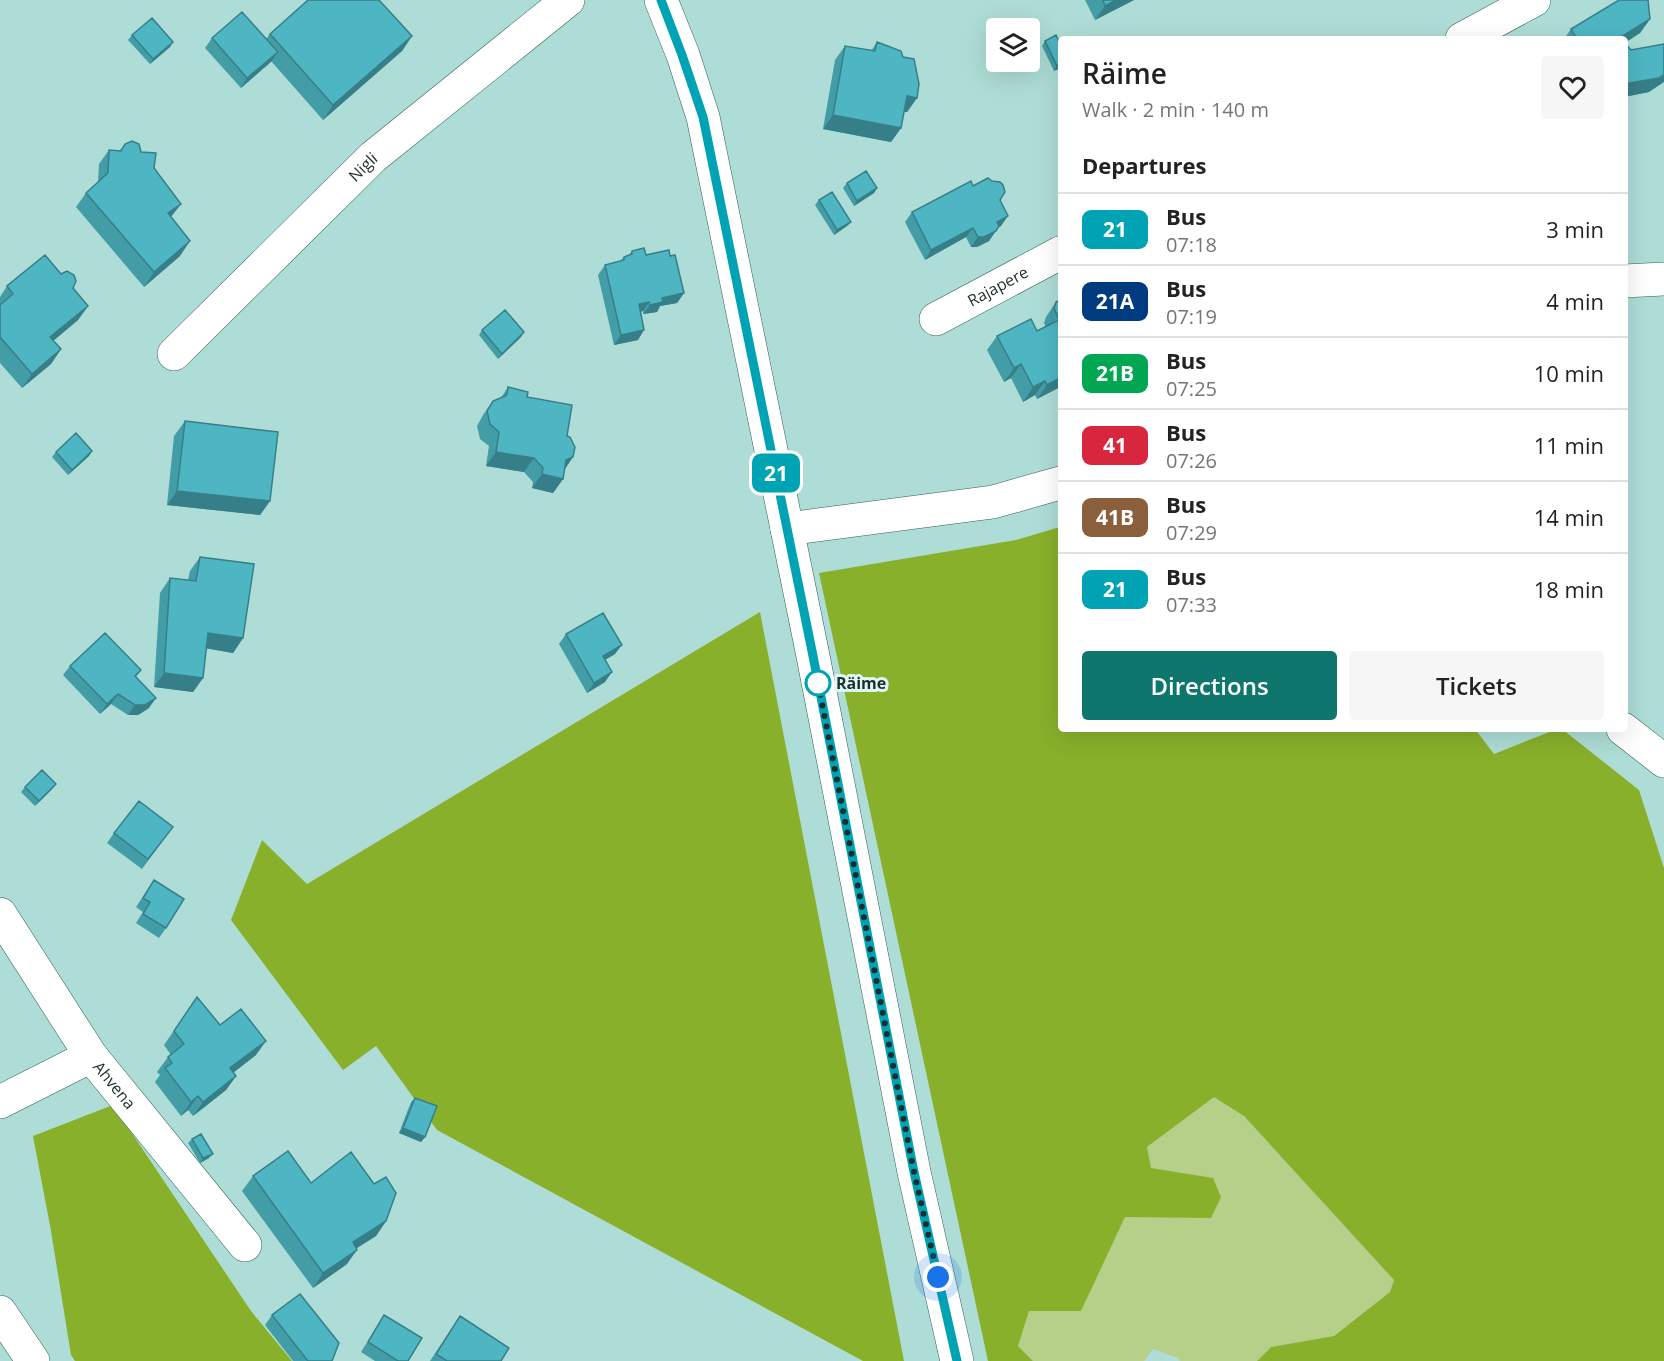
<!DOCTYPE html>
<html lang="en">
<head>
<meta charset="utf-8">
<style>
	body { margin:0; font-family:"Open Sans",sans-serif; background:#f6f6f6; color:#222; height:100vh; display:flex; flex-direction:column; font-size:22px; white-space:nowrap }
	* { box-sizing:border-box; margin:0 }
	p { font-size:20px; color:#767676 }
	.icon { flex:none; width:33px; height:33px; fill:none; stroke:currentColor; stroke-width:2; stroke-linecap:round; stroke-linejoin:round }
	.map { position:relative; flex:1; overflow:hidden }
	.drawer { position:absolute; left:1058px; top:36px; width:570px; height:696px; display:flex; flex-direction:column; background:#fff; border-radius:6px; box-shadow:0 6px 24px #0002 }
	.drawer>* { flex:none }
	.badge { padding:0 12px; border-radius:9px; font-size:21px; line-height:39px }
	.buttons { position:absolute; left:986px; top:18px; display:grid; gap:12px }
	.buttons a { display:grid; place-items:center; width:54px; height:54px; border-radius:6px; background:#fff; box-shadow:0 6px 24px #0002; font-size:30px }
	.you { position:absolute; width:30px; height:30px; margin:-15px; border:4px solid #fff; border-radius:50%; background:#1a73e8; box-shadow:0 0 0 9px #1a73e833 }
	.map>.badge { position:absolute; translate:-50% -50%; box-shadow:0 0 0 3px #fff }
	h2 { padding:0 24px; font-size:22px; line-height:54px }
	.round { display:grid; place-items:center; flex:none; width:63px; height:63px; border-radius:6px; background:#f6f6f6 }
	.summary { display:flex; align-items:center; justify-content:space-between; height:102px; padding:0 24px }
	h1 { font-size:28px; font-weight:600; line-height:45px }
	.cta { display:flex; gap:12px; margin-top:auto; padding:12px 24px }
	.cta a { flex:1; height:69px; border-radius:6px; background:#0f766e; color:#fff; font-size:24px; font-weight:600; line-height:69px; text-align:center }
	.cta a+a { background:#f6f6f6; color:#222 }
	ul { padding:0; list-style:none }
	li { display:flex; align-items:center; gap:18px; height:72px; padding:0 24px; border-top:2px solid #e0e0e0 }
	li div { flex:1 }
	li b { display:block; font-size:22px }
	li em { font-style:normal }
	li .badge { min-width:66px; font-weight:700; text-align:center }
	.map>svg:first-child { display:block }
	.green { fill:#b6d08a }
	.forest { fill:#88b02b }
	.lines { fill:none; stroke-linecap:round; stroke-linejoin:round }
	.minor-casing { stroke:#325f5a; stroke-width:34 }
	.minor { stroke:#fff; stroke-width:33 }
	.wall { fill:#439da7 }
	.shaded-wall { fill:#377f88 }
	.building { fill:#4eb6c2; stroke:#377f88; stroke-width:1.5 }
	.line-casing { stroke:#fff; stroke-width:14 }
	.line { stroke:#00a3b4; stroke-width:9 }
	.walk { stroke:#1b2e2b; stroke-width:6; stroke-dasharray:0 10.8 }
	.stop-dot { fill:#fff; stroke:#00a3b4; stroke-width:3 }
	.labels { text-anchor:middle; stroke-width:6; stroke-linejoin:round; paint-order:stroke }
	.street-label { font-size:16px; fill:#1b2e2b; stroke:#e0f8f5 }
	.stop-label { font-size:16px; font-weight:bold; fill:#1b2e2b; stroke:#e0f8f5; text-anchor:start }
</style>
</head>
<body>
<div class="map">
<svg width="1664" height="1361" viewBox="0 0 1664 1361">
	<rect width="100%" height="100%" fill="#adddd6"/>
	<!-- green -->
	<path class="green" d="M1214,1096l30,20 150,164 -4,12 -56,44 -63,11 -14,14h-77l-2,-3 -25,-9 -9,12h-111l-15,-15 11,-35 52,-1 44,-93 26,-49 -4,-21z"/>
	<!-- forest -->
	<path class="forest" d="M1060,527v202h415l19,25 63,-25h5l77,61 25,78v493h-407l14,-14 63,-11 56,-44 4,-12 -150,-164 -30,-19 -67,50 4,21 62,10 8,19 -10,21 -86,-1 -44,94h-52l-11,35 15,15h-45l-169,-788 197,-33z
		M760,612l144,749h-41l-426,-231 -61,-84 -33,24 -112,-150 31,-80 45,44z
		M113,1105l138,206 41,50h-217l-4,-6 -20,-124 -18,-95z"/>
	<g class="lines">
		<!-- minor casing -->
		<g class="minor-casing">
			<g id="minor">
				<path d="M661,0l22,55 20,62 109,534 102,521 43,189"/>
				<path d="M1462,39l72,-39"/>
				<path d="M1624,281l40,-2"/>
				<path id="s1" d="M936,319l124,-66"/>
				<path id="s2" d="M174,354l199,-197 195,-157"/>
				<path d="M787,529l206,-27 67,-19"/>
				<path d="M1623,729l41,32"/>
				<path id="s3" d="M0,914l91,142 154,189"/>
				<path d="M0,1102l91,-46"/>
				<path d="M0,1312l33,49"/>
			</g>
		</g>
		<!-- minor -->
		<use href="#minor" class="minor"/>
	</g>
	<!-- wall -->
	<path class="wall" d="M1085,0h49l-39,20z
		M1650,19l-10,14 -15,10 24,49 -25,5v-58h-60l7,-10z
		M270,34l142,2 -10,15 -79,69 -52,-59 -30,27 -36,-40 7,-10 54,1z
		M132,35l41,7 -3,5 -20,17 -22,-24z
		M1045,41l15,27 -6,3 -12,-25z
		M877,42l26,15 14,41 -10,14h-3l-3,16 -10,14 -68,-13 12,-69 10,-14 26,5z
		M125,144l16,8 40,52 -10,13 9,39 -36,31 -68,-80 10,-14 12,-11 1,-18 10,-14h11z
		M847,183l30,5 -3,5 -20,13 -11,-18z
		M973,186l27,14 1,26 -4,2 -8,13 -12,6h-6l-5,-10 -41,23 -20,-38 7,-10z
		M819,200l32,22 -4,4 -13,9 -19,-30z
		M632,251l14,4 24,1 14,37 -7,10 -17,3 -3,6 -14,2v-3l-3,1 -2,28 -24,5 -16,-70 7,-10 15,-4 4,-4 5,-2z
		M7,286l66,2 15,18 -10,14 -25,21 8,8 -10,15 -29,24 -22,-25v-66z
		M1060,300v87l-23,12 -2,-4 -12,7 -12,-24 -7,4 -17,-32 10,-14 40,-5 9,-4 -2,-4 2,-6 10,-15z
		M482,330l39,7 -23,22 -19,-24z
		M508,387l19,10 40,39 6,21 -8,11 -2,11 -10,14 -21,-5 1,-6 -9,-10 -38,-6 3,-20 -9,-7 -3,-13 6,-11 10,-14 8,-3z
		M185,421l85,80 -10,14 -93,-10 7,-69z
		M92,451l-3,5 -21,19 -16,-18 4,-5z
		M200,557l43,81 -10,15 -27,-5 -3,30 -10,14 -39,-5 6,-94 10,-15 18,2 2,-9z
		M566,634l49,20 -10,6v22l-18,11 -28,-49z
		M70,666l71,4 -5,7 13,31 -11,7h-10l-17,-11 -11,10 -37,-39z
		M56,784l-4,5 -17,17 -14,-14 4,-5z
		M173,827l-31,42 -35,-26 7,-10z
		M154,880l12,48 -7,10 -23,-15 7,-11 -7,-5z
		M197,997l23,28 36,30 -22,17 2,4 -10,14 -33,26 -5,-6 -7,6 -26,-34 5,-7 -3,-3 11,-15 3,-2 -7,-10z
		M415,1098l10,39 -4,5 -22,-9 12,-31z
		M192,1139l17,19 -9,5 -12,-20z
		M253,1176l58,7 75,38 -10,15 -20,12 -9,16 -34,24 -71,-97z
		M272,1315l60,46h-39l-28,-36z
		M384,1315l24,46h-33l-14,-9z
		M460,1316l41,45h-71z"/>
	<!-- shaded-wall -->
	<path class="shaded-wall" d="M1116,0h18l-39,20 10,-14z
		M1650,19l-10,14 -16,10v-4h-4l1,-2z
		M412,36l-10,15 -79,69 10,-15z
		M173,42l-3,5 -20,17 3,-5z
		M278,52l-7,10 -30,26 6,-10z
		M1060,65v3l-6,3 3,-5z
		M1664,75v7l-15,10 -25,5v-13z
		M907,96l10,2 -10,14 -10,-1z
		M833,115l68,13 -10,14 -68,-13z
		M877,188l-3,5 -20,13 3,-5z
		M181,204l-11,14 -2,-5z
		M1008,216l-7,10 -11,6 7,-10z
		M851,222l-4,4 -13,9 3,-5z
		M973,228l-7,9 -41,23 6,-10z
		M996,231l-7,10 -12,6h-6l7,-10z
		M190,241l-10,15 -36,31 10,-15z
		M684,293l-7,10 -17,3 -3,6 -14,2 7,-9 12,-7z
		M649,302l-6,9 -11,3 7,-10z
		M88,306l-10,14 -38,32 10,-15z
		M644,330l-6,10 -24,5 7,-10z
		M524,332l-3,5 -23,22 4,-5z
		M61,349l-10,15 -29,24 10,-14z
		M1021,364l-10,14 -7,4 10,-14z
		M1060,378v9l-23,12 10,-14z
		M1045,381l-10,14 -12,7 10,-15z
		M92,451l-3,5 -21,19 4,-5z
		M496,452l38,6 -10,14 -38,-6z
		M573,457l-10,15 3,-12z
		M542,474l21,5 -10,14 -21,-5z
		M177,491l93,10 -10,14 -93,-10z
		M208,633l35,5 -10,15 -35,-6z
		M622,645l-7,9 -19,11 7,-9z
		M612,672l-7,10 -18,11 7,-10z
		M164,673l39,5 -10,14 -39,-5z
		M118,694l-7,10 -11,10 7,-10z
		M156,698l-7,10 -11,7h-10l7,-10z
		M56,784l-4,5 -17,17 4,-5z
		M266,1041l-10,14 -36,28 10,-15z
		M236,1076l-10,14 -33,26 10,-14z
		M198,1096l-10,14 -7,6 10,-14z
		M403,1128l22,9 -4,5 -22,-9z
		M213,1154l-4,4 -9,5 3,-5z
		M386,1221l-10,15 -33,21 10,-15z
		M357,1250l-10,14 -34,24 10,-15z"/>
	<!-- building -->
	<path class="building" d="M308,0h71l33,36 -79,69 -63,-71z
		M1103,0h13l-11,6z
		M1619,0h29l2,19 -29,18 2,2h-46l-6,-10z
		M242,12l36,40 -31,26 -35,-40z
		M152,18l21,24 -20,17 -21,-24z
		M1056,35l4,9v21l-3,1 -12,-25z
		M877,42l24,9 2,6 11,2 5,25 -2,14 -10,-2 -6,32 -68,-13 12,-69 30,5z
		M1624,42l7,8 33,-6v31l-5,3 -35,6z
		M132,141l7,3 2,8 15,1 -2,15 27,36 -13,9 22,28 -36,31 -68,-79 22,-20 1,-23 12,1 4,-7z
		M866,171l11,17 -20,13 -10,-18z
		M988,178l4,3 8,1 3,3 2,7 -5,8 8,16 -11,6 2,4 -3,5 -12,6h-6l-5,-9 -42,22 -19,-38 59,-31 2,5z
		M832,192l19,30 -14,8 -18,-30z
		M644,248l2,7 23,-5 1,6 5,-1 9,38 -22,5 1,4 -13,3 -1,-3 -10,2 5,26 -23,5 -16,-70 19,-5v-3l8,-3v-3z
		M45,255l16,19 6,-3 7,4 2,6 -3,7 15,18 -38,31 11,12 -29,25 -32,-37v-32l13,-11 -6,-8z
		M1060,300v78l-13,7 -2,-4 -12,6 -12,-23 -7,4 -17,-32 34,-17 6,12 22,-11 -5,-12 2,-6z
		M505,310l19,22 -22,22 -20,-24z
		M508,387l20,5 -1,5 45,8 -5,31 3,1 5,10 -2,10 -7,3 -3,19 -21,-5 1,-6 -9,-10 -38,-6 3,-20 -9,-8 -3,-13 6,-10 12,-5 2,-2z
		M185,421l93,11 -8,69 -93,-10z
		M76,433l16,18 -20,19 -16,-18z
		M200,557l54,7 -11,74 -35,-5 -5,45 -39,-5 6,-95 26,3z
		M603,613l19,32 -19,11 9,16 -18,11 -28,-49z
		M105,633l36,37 -6,6 21,22 -11,7h-10l-17,-11 -11,10 -37,-38z
		M42,770l14,14 -17,17 -14,-14z
		M139,801l34,26 -25,32 -34,-26z
		M154,880l30,19 -18,29 -23,-14 7,-12 -7,-4z
		M197,997l23,28 21,-16 25,32 -36,27 6,8 -33,26 -5,-6 -7,6 -26,-34 7,-5 -4,-6 16,-13 -10,-13z
		M415,1098l22,8 -12,31 -22,-9z
		M201,1134l12,20 -10,4 -11,-19z
		M288,1151l23,32 40,-31 23,32 12,-7 10,16 -10,28 -33,21 4,8 -34,23 -70,-97z
		M300,1294l39,49 -7,18h-24l-36,-46z
		M384,1315l38,23 -14,23h-10l-30,-19z
		M460,1316l49,32 -8,13h-54l-11,-7z"/>
	<g class="lines">
		<!-- line casing -->
		<g class="line-casing">
			<path id="line" d="M661,0l21,55 21,62 109,534 102,521 43,189"/>
		</g>
		<!-- line -->
		<use href="#line" class="line"/>
		<!-- walk -->
		<path class="walk" d="M818,683l-2,-10 98,499 24,105"/>
	</g>
	<!-- markers -->
	<circle class="stop-dot" cx="818" cy="683" r="12"/>
	<g class="labels">
		<!-- street labels -->
		<g class="street-label">
			<text dy="6" stroke="none"><textPath href="#s2" startOffset="266">Nigli</textPath></text>
			<text dy="6" stroke="none"><textPath href="#s1" startOffset="70">Rajapere</textPath></text>
			<text dy="6" stroke="none"><textPath href="#s3" startOffset="206">Ahvena</textPath></text>
		</g>
		<!-- stop labels -->
		<g class="stop-label">
			<text x="836" y="689">Räime</text>
		</g>
	</g>
</svg>
<div class="buttons">
<a><svg class="icon" aria-label="layers" viewBox="0 0 24 24"><path d="M12 4l9 5-9 5-9-5zM3 14l9 5 9-5"/></svg></a>
</div>
<div class="you" style="left:938px;top:1277px"></div>
<b class="badge" style="left:776px;top:473px;background:#00a3b4;color:#fff">21</b>
<section class="drawer">
<div class="summary"><div><h1>Räime</h1><p>Walk · 2 min · 140 m</p></div><a class="round"><svg class="icon" aria-label="heart" viewBox="0 0 24 24"><path d="M12 20l-8-8c-3-5 5-10 8-4 3-6 11-1 8 4z"/></svg></a></div>
<h2>Departures</h2>
<ul>
<li><span class="badge" style="background:#00a3b4;color:#fff">21</span><div><b>Bus</b><p>07:18</p></div><em>3 min</em></li>
<li><span class="badge" style="background:#003b80;color:#fff">21A</span><div><b>Bus</b><p>07:19</p></div><em>4 min</em></li>
<li><span class="badge" style="background:#00a651;color:#fff">21B</span><div><b>Bus</b><p>07:25</p></div><em>10 min</em></li>
<li><span class="badge" style="background:#d7263d;color:#fff">41</span><div><b>Bus</b><p>07:26</p></div><em>11 min</em></li>
<li><span class="badge" style="background:#8b5e3c;color:#fff">41B</span><div><b>Bus</b><p>07:29</p></div><em>14 min</em></li>
<li><span class="badge" style="background:#00a3b4;color:#fff">21</span><div><b>Bus</b><p>07:33</p></div><em>18 min</em></li>
</ul>
<div class="cta"><a>Directions</a><a>Tickets</a></div>
</section>
</div>
</body>
</html>
